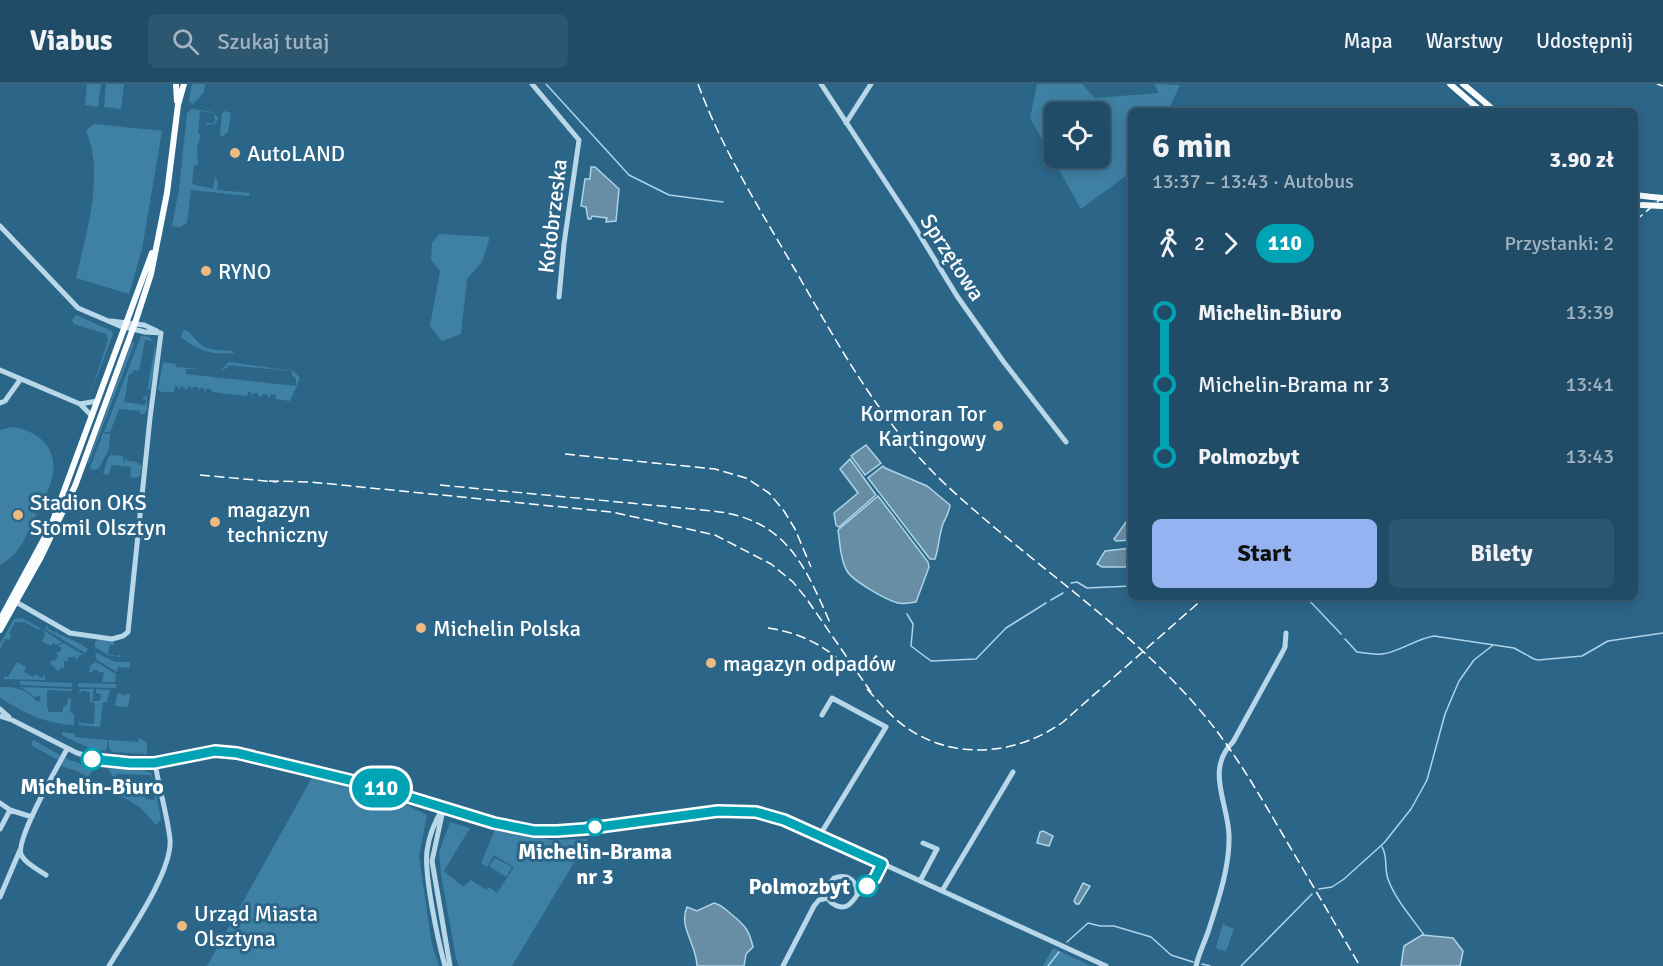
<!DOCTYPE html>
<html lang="pl">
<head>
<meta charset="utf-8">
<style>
	body { margin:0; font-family:Signika,sans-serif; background:#2d5670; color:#f1f3f6; height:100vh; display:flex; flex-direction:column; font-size:22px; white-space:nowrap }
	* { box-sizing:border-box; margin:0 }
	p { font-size:20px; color:#a2b4c0 }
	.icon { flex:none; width:33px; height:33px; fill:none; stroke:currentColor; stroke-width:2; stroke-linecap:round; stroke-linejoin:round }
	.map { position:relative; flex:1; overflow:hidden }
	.details { position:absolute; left:1128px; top:24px; width:510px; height:492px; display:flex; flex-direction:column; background:#204c67; border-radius:9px; box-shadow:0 3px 15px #0003,0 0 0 2px #3d637b }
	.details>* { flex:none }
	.badge { padding:0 12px; border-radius:20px; font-size:21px; line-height:39px }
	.tools { position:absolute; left:1044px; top:18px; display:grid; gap:12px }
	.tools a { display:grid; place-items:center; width:66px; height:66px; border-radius:9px; background:#204c67; box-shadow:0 3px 15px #0003,0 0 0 2px #3d637b; font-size:30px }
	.map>.badge { position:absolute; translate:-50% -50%; box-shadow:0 0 0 3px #fff }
	.legs { display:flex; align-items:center; gap:9px; height:66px; padding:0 24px; font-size:20px }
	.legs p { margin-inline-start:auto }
	.summary { display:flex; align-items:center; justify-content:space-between; height:102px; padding:0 24px }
	h1 { font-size:33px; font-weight:800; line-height:45px }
	.cta { display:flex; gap:12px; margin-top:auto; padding:12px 24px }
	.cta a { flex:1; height:69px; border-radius:9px; background:#95b2f1; color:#111; font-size:24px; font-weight:800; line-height:69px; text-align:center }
	.cta a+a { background:#2d5670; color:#f1f3f6 }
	ul { padding:0 24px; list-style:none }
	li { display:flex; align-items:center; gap:21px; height:72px; font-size:22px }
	li i { display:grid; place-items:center; width:9px; height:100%; margin:0 8px; background:currentColor }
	li i::after { content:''; width:15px; height:15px; margin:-8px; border:4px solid; border-radius:50%; background:#204c67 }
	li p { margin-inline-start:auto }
	li:first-child i { background:linear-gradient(#0000 50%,currentColor 0) }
	li:last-child i { background:linear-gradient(currentColor 50%,#0000 0) }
	header { display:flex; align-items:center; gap:36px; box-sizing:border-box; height:84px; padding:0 30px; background:#204c67; border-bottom:2px solid #3d637b }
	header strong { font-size:28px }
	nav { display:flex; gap:33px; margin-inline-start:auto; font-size:21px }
	.search { width:420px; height:54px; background:#2d5670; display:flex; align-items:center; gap:15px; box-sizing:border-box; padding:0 21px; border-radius:9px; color:#a2b4c0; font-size:22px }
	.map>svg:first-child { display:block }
	.green { fill:#3f81a5; fill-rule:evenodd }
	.water { fill:#688ea5; stroke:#add4e8; stroke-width:1.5 }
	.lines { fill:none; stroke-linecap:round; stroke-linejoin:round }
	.stream { stroke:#add4e8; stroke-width:1.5 }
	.minor { stroke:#b8d7e8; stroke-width:5 }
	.major { stroke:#fafdfe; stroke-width:6 }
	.rail { stroke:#fff; stroke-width:1.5; stroke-dasharray:10 4.5; stroke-linecap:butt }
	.major-bridge { stroke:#fafdfe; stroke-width:6 }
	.line-1-casing { stroke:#fff; stroke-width:14 }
	.line-1 { stroke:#00a3b4; stroke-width:9 }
	.poi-dot { fill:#efba80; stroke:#2b6689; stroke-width:2 }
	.stop-1-dot { fill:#fff; stroke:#00a3b4; stroke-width:3 }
	.labels { text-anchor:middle; stroke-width:6; stroke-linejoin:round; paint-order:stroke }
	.poi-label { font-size:22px; fill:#fff; stroke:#2b6689; text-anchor:start }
	.street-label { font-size:22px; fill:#fff; stroke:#2b6689 }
	.stop-label { font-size:22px; font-weight:bold; fill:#fff; stroke:#2b6689 }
</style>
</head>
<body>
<header>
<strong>Viabus</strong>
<div class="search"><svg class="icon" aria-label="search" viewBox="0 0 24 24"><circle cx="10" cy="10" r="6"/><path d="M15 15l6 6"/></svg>Szukaj tutaj</div>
<nav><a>Mapa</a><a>Warstwy</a><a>Udostępnij</a></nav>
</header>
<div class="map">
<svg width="1663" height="882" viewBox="0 0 1663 882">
	<rect width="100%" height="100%" fill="#2b6689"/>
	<!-- green -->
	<path class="green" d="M87,0h14l-3,23 -13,-2z
		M106,0h18l-3,25 -17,-2z
		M192,0h13l-1,8 -11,12 -4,-3z
		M1037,0h45l13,14 64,-5 -5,-9 26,1 -12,26h-37v61l-50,37 -51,-91zM1054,28h46v46h-46z
		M192,25l21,3 5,6 -2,5 -9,2 -1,-2h7l2,-2 -1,-8 -14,-2 -2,22 3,2 -4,13 1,16 -4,2 -2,18 21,5 2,-12 3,6 -1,7 33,3 -1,3 -58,-6 -4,33 -7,4 -8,-1 7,-37 8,-76z
		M225,27l6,2 -3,19 -6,5 -2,-3 2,-20z
		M94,40l68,7 -20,118 -13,45 -53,-16c10,-43 29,-104 10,-147z
		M439,150l51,3 -8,25 -15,17 -6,55 -19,7 -12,-15 10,-55 -9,-11 1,-17z
		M76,231l36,16 1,3 -24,64 19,-58 -2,-6 -32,-10 -2,-4z
		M183,246l5,1c18,21 18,18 45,20l1,2c-19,3 -38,-3 -53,-16z
		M141,252c25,-2 11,40 9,54l-4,-3h2l7,-42 -3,-4 -7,-1 -6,31 -6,-1 -1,4h-3l-5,28 21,3 1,-5 -3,-1v-2l4,-1v14l-3,4h-4v-3l-21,-2 -9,23h-6z
		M132,258l2,2 -46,121v-4z
		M163,278l13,2v3l25,2h-15v5l110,12v-8l-4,-3v-4l-64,-6 -1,3 -6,2 8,-8 64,9 7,7 -10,23 -14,-2v-4l-5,-1 -2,4 -2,-4h-4l-2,3 -3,-1v-3h-4l-2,3 -1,-4h-3l-1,4 -35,-4 -1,-3 -4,-1 -2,4 -1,-4h-4l-2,3v-4h-5l-1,3 -1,-3 -3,-1 -1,4 -5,-4 -4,3v-3l-3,-1 -1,7h-12l-4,-2z
		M11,343c30,3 50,25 40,55 -4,12 -11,24 -16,35 -9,19 -15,38 -35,48v-135z
		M103,349l7,1 -1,15 -10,19 -5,2 -4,-2z
		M112,370v3l1,-2 10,1 1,7 2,-5 2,3 8,1 6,4 -2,10 -5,2 -5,-1 1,-10 -20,-2 -2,10 -6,-1 5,-16z
		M22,534l18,10 -1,2 -15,-8h-9l-6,11 2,2 -2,5 -4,-1 -5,10v-5l14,-25z
		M48,540l-1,4 9,5 2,-2v3l19,8 11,7 -3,4 -40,-24z
		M43,546l19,12 -5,3 -4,-2 -2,3 -9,-5 3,-6z
		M99,555l15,2v4h-4l-2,9 10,2 3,-3 -1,4 -12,-2 -13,-8v-4z
		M63,559l21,12h-4l-4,6 -1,-4h-7v4h-4v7h-3l-3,3 -8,-8 2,-3 3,1 3,-6 -2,-3h4l2,-4 -4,-2z
		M95,568l20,10h15v6l-12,-1 -1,5 -20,-12z
		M17,578l9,5 -2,5 9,5 2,-3 6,4 4,-3v5l-41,-1 1,-3 3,1z
		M96,578l20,12 -1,8h-13l2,-10h-4l-2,2v-4h-5l-1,2h-3l2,-7z
		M20,597l52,2v4l-52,-2z
		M78,599l38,1v4l-38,-1z
		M0,603c18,0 25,2 38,15l3,-3 -1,-3 -5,1 -14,-10 51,2v2l-25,-1v17l2,5h14v-5l4,-2 1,-7 6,1 -3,1 -1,12 4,2v11c-34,-3 -45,-10 -74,-27z
		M80,605h14l-2,12h8l1,-7 -5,-1v-4l14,1 -3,12h-4l-3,25 -21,-2v-4l2,2 13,1 1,-21 -5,-1v-10l-8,-1 -3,3z
		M119,609l7,3v-2h4l-2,13 -13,-1 2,-11z
		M62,648l13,2v3l33,3 -2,11c-16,-2 -29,-8 -44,-16z
		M139,654l8,5v11l-35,-2 -3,-5v-7l29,2z
		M33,656l27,15 -2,5 -27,-15z
		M65,674l29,11 -6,8 -11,-6 -16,-5z
		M108,684l35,2 8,3 2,6 -3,-4 -35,-1 4,10 23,2 4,13 9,1 -3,-16h2l7,35 -5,6 -15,-17 -23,-14v-7z
		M313,692l92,28 22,11 -8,42 13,88 7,21h-232z
		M450,738l20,6 -26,43 19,16 8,-7 15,10 3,-3 8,6 17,-26 -20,-12 -7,12 -6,-4 14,-33 56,10 37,-1 -76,127h-53l-3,-8 -15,-83 -2,-23z
		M495,774l17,9 -6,10 -17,-11z
		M1223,840l11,5 -8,22 -9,-2 -1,-2z
		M1053,864l38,18h-48z"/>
	<!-- water -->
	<path class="water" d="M591,83h4l24,22 -3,32 -10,1 1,-4 -15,-2 -1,3h-3l-2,-12 -5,-1 4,-27h5z
		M866,361l15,18 -16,12 -14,-19z
		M850,375l26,36 -37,32 -3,-2 -2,-12 24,-20 -18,-24z
		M883,382l2,2 42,18 23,19c-1,8 -4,12 -7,19 -4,10 -4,24 -8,35h-5l-62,-81z
		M878,412l50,66 1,5 -13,35c-5,1 -12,2 -18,1 -12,-3 -45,-22 -51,-32 -7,-11 -7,-29 -9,-41z
		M1129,434l2,1v21l-15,1 -2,-2z
		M1131,464v19h-29l-5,-3 8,-13z
		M1043,747l10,5 -4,10 -12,-3 3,-11z
		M1083,799l7,3 -11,18h-3l-2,-3z
		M714,819c8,2 11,6 17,11 14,11 18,16 22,33l-7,7 -2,12h-47c0,-21 -19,-39 -10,-59l10,4z
		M1422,851l31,3 10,13 -3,15h-59l3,-20z"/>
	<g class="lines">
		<!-- stream -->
		<path class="stream" d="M546,0l83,91 40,20 54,7
			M1071,499l6,-1 10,6 44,-2
			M1306,513l35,37
			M1051,516l12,-7
			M907,530l6,10 -2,22 20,15 45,-2 30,-31 40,-25
			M1345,555l12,13c8,1 17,3 25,2 18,-2 33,-15 52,-18l80,12 20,11 4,1 44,-4 26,-15 55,-8
			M1382,763c6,9 2,21 6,32 7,20 24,39 36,56
			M1319,805l13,-2 12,-8 40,-36 27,-34 16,-29 18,-66 14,-33 15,-21 18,-14
			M1067,858l21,-19 12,3h14l37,11 20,18 22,7
			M1202,880l8,2
			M1048,882l11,-14
			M1241,882l71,-72"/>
		<!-- minor -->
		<path class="minor" d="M532,0l47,56 -15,104 -5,53
			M821,0l92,140 44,72 46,65 63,81
			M846,39l25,-39
			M0,142l78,82 42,18 25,6 16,1
			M111,237l33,4 13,6
			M0,286l80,34 12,12
			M0,319l5,-2 15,-21
			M80,320l17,-3
			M16,518l54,31 42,6 11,-3 5,-4 22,-214 11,-85
			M0,625l9,8
			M0,632l12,4 65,33 23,7 55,3 60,-12 22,2 129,31 128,39 40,8h23l27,-2 149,-19 34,4 53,21 286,131
			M0,719l10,7 22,7
			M443,724c-8,13 -14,28 -16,43 -3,24 11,90 18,115
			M443,726l-11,51 18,105
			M0,745l10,-19
			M820,751l66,-108 -54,-29 -10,17
			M46,791c-7,-5 -22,-12 -25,-21 -5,-16 37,-88 46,-105
			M920,797l17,-32 -14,-6
			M942,807l71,-119
			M857,811c1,-14 -9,-22 -23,-17l-8,11c0,7 2,13 9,16 12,6 17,-3 23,-11 9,-12 17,-16 24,-30
			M0,813l20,-47
			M109,882c17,-29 64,-94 61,-127 -3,-25 -11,-51 -15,-76
			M783,882l31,-60 5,-6 9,-2
			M1196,882c3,-14 10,-26 14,-40 9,-28 20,-61 19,-91 -1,-32 -24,-66 4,-93l49,-89 3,-6 1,-14"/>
		<!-- major -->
		<path class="major" d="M176,0l1,17
			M1450,0l31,27
			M1463,0l32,27
			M1635,111l17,2
			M0,536l51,-94 101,-273
			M0,546l41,-73 34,-71 60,-163 16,-49 16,-81 11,-88 6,-21"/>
		<!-- rail -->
		<path class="rail" d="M698,0c24,65 61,124 96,184 44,76 85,153 150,215 80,75 175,136 248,218 37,41 64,88 91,134 26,44 51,87 77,131
			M1657,0l6,2
			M1635,137l28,-24
			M565,370l150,15 31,9 23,15 15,18 11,18 16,38
			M200,391l77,7
			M269,397l42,1 301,30 103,23 56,29 22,18 13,16 67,97
			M440,401l273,26c74,8 92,55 118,114
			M768,544c29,4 55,16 77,37
			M867,605c13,14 24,28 40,39 48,33 110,27 156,-6l142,-125"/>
		<!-- major-bridge -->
		<path class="major-bridge" d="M1652,113l11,1
			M1642,121l20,1"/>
	</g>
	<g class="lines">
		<!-- line-1 casing -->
		<g class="line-1-casing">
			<path id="line-1" d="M92,675l38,4h24l61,-12 22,2 129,31 128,39 40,8h23l27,-2 134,-18 38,1 28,8 98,44 -7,14 -8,8"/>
		</g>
		<!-- line-1 -->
		<use href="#line-1" class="line-1"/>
	</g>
	<!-- markers -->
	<g class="poi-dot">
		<circle cx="235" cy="69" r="6"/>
		<circle cx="206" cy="187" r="6"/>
		<circle cx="998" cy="342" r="6"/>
		<circle cx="18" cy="431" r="6"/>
		<circle cx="215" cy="438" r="6"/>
		<circle cx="421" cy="544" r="6"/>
		<circle cx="711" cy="579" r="6"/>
		<circle cx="182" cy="842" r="6"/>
	</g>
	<g class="stop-1-dot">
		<circle cx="92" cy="675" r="10"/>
		<circle cx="595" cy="743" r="8"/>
		<circle cx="867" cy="802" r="10"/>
	</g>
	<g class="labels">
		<!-- poi labels -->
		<g class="poi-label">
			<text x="247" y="77">AutoLAND</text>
			<text x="218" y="195">RYNO</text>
			<text x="986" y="337" text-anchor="end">Kormoran Tor<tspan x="986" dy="25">Kartingowy</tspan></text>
			<text x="30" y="426">Stadion OKS<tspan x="30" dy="25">Stomil Olsztyn</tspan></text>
			<text x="227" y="433">magazyn<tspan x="227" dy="25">techniczny</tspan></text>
			<text x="433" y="552">Michelin Polska</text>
			<text x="723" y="587">magazyn odpadów</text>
			<text x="194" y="837">Urząd Miasta<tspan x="194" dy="25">Olsztyna</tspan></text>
		</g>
		<!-- street labels -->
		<g class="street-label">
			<text transform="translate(552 132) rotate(-83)" y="8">Kołobrzeska</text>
			<text transform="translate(953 173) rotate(57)" y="8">Sprzętowa</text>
		</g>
		<!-- stop labels -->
		<g class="stop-label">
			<text x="92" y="710">Michelin-Biuro</text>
			<text x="595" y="775">Michelin-Brama<tspan x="595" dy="25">nr 3</tspan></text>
			<text x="850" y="810" text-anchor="end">Polmozbyt</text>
		</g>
	</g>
</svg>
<div class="tools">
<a><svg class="icon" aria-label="locate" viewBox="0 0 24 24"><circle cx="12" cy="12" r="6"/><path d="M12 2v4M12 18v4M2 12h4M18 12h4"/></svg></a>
</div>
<b class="badge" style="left:381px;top:704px;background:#00a3b4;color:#fff">110</b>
<section class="details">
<div class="summary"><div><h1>6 min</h1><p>13:37 – 13:43 · Autobus</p></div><b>3.90 zł</b></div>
<div class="legs"><svg class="icon" aria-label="walk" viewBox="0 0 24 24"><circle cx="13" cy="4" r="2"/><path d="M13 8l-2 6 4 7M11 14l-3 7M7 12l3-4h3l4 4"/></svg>2<svg class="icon" aria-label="forward" viewBox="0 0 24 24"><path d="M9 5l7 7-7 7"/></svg><b class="badge" style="background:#00a3b4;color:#fff">110</b><p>Przystanki: 2</p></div>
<ul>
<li><i style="color:#00a3b4"></i><b>Michelin-Biuro</b><p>13:39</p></li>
<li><i style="color:#00a3b4"></i><span>Michelin-Brama nr 3</span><p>13:41</p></li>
<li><i style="color:#00a3b4"></i><b>Polmozbyt</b><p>13:43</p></li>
</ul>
<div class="cta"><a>Start</a><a>Bilety</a></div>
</section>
</div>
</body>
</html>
